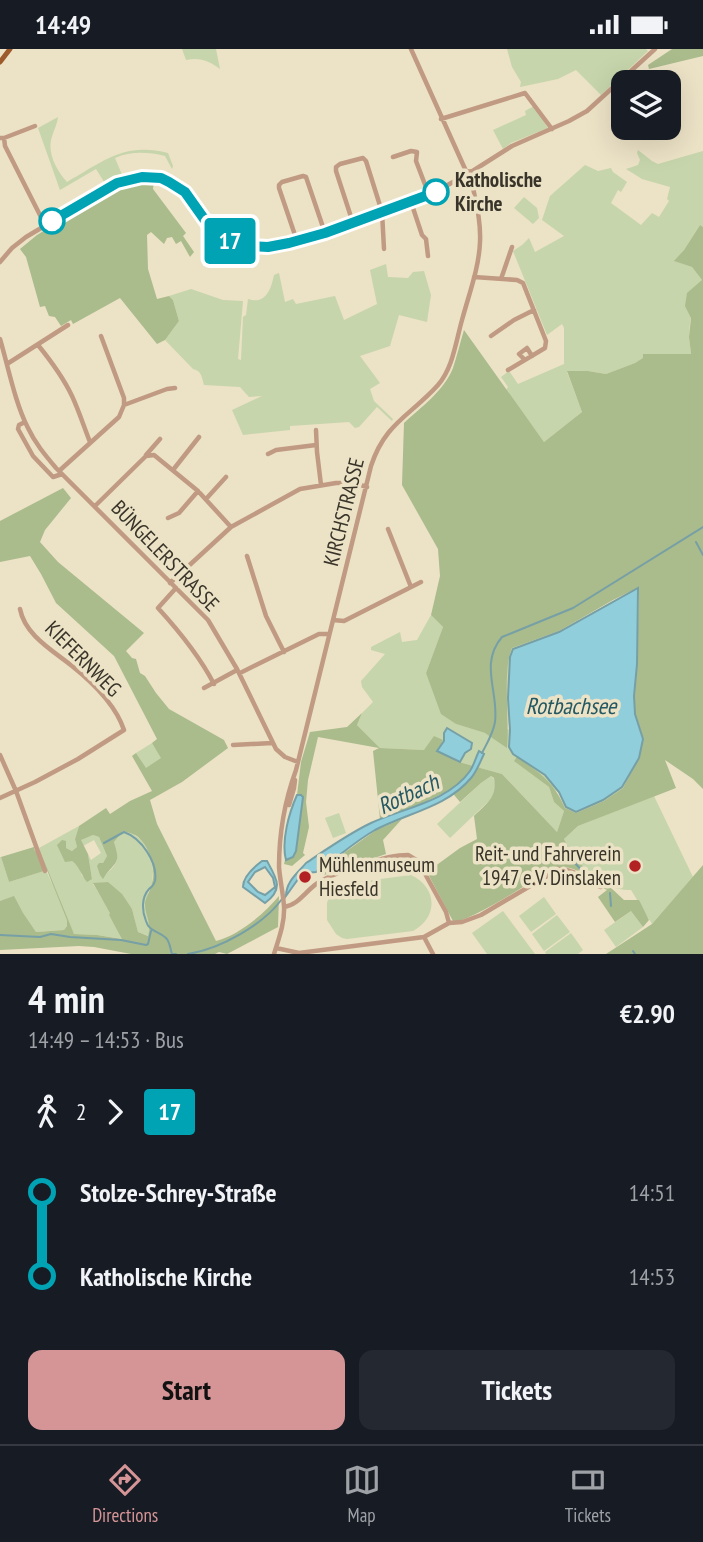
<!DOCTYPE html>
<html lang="en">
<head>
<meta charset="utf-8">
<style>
	body { margin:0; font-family:"PT Sans Narrow",sans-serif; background:#242831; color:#f1f3f6; height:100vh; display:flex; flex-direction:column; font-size:26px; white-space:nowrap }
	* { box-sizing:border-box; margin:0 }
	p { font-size:23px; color:#9ea1a6 }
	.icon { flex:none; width:38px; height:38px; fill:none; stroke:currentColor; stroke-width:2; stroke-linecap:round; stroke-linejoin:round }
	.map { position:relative; height:905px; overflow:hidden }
	.drawer { display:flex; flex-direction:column; background:#171b24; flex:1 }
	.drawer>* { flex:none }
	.badge { padding:0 14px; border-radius:5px; font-size:24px; line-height:46px }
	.fabs { position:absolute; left:611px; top:21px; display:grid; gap:14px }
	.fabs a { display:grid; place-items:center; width:70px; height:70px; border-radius:14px; background:#171b24; box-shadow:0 7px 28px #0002; font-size:35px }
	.map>.badge { position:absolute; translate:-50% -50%; box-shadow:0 0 0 4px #fff }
	.legs { display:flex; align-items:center; gap:10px; height:77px; padding:0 28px; font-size:23px }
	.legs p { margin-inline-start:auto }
	.headline { display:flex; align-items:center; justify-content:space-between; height:119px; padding:0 28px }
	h1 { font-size:38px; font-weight:800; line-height:52px }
	.button { display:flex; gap:14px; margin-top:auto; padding:14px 28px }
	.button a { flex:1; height:80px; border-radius:14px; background:#d59597; color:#111; font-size:28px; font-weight:800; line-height:80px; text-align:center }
	.button a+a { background:#242831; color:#f1f3f6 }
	ul { padding:0 28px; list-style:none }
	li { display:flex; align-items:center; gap:24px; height:84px; font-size:26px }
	li i { display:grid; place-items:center; width:10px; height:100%; margin:0 9px; background:currentColor }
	li i::after { content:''; width:18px; height:18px; margin:-9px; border:5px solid; border-radius:50%; background:#171b24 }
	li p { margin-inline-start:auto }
	li:first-child i { background:linear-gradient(#0000 50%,currentColor 0) }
	li:last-child i { background:linear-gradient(currentColor 50%,#0000 0) }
	.status { display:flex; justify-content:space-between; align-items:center; height:49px; padding:0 35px; background:#171b24; direction:ltr }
	.status svg { height:19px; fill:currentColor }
	.tab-bar { display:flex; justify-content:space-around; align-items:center; height:98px; border-top:2px solid #363941; background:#171b24; font-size:19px; color:#9ea1a6 }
	.tab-bar a { display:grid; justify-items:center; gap:4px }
	.tab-bar .active { color:#d59597 }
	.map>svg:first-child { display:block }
	.green { fill:#c6d5ab }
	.forest { fill:#aabb8c }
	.water { fill:#90cedc; stroke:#76a0a6; stroke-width:2; fill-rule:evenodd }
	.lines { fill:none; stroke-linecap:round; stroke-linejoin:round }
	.stream { stroke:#76a0a6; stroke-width:2 }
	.minor { stroke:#c09a82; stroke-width:4.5 }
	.major { stroke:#9d5b2b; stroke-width:5 }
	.line-1-casing { stroke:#fff; stroke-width:16 }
	.line-1 { stroke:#00a3b4; stroke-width:10 }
	.stop-1-dot { fill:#fff; stroke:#00a3b4; stroke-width:3.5 }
	.poi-dot { fill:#b22223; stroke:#ece2c6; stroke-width:2.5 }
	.labels { text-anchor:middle; stroke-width:7; stroke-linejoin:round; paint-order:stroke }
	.stop-label { font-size:21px; font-weight:bold; fill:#383429; stroke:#ece2c6; text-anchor:start }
	.street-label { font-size:21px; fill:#383429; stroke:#ece2c6 }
	.poi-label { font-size:21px; fill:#383429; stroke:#ece2c6; text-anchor:end }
	.water-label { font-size:23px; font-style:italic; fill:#245862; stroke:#ece2c6 }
</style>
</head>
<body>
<div class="status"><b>14:49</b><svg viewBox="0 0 49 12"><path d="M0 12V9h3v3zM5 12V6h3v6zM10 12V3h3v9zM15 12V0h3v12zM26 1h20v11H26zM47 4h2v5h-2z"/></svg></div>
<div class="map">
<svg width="703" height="905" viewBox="0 0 703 905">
	<rect width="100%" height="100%" fill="#ece2c6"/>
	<!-- green -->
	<path class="green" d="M182,0h34l4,20c-11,-8 -20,-12 -34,-9z
		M507,0h139l2,2 -47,44 -25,-25 -18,9 -38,8 1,-5 -9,-15z
		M534,57l14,22 -37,15 -8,6 -10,-19 33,-15 -1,-4z
		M58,68c-1,8 -5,15 -7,23 -3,15 6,31 16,42 36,-20 56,-40 101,-29l5,13 -1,3 -7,-13c-17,-4 -34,-5 -50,2l8,19 -17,8 -10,-16 -36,21 -22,-62z
		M638,101l14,11 6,3 45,-13v76l-3,-2 -16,25 -9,11 17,6 10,13c-9,28 -16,43 -11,74h-48l1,4 -9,5 -29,11 -18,-3 -21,1 15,40 -38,30 -38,-52 2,-3 -7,-10 8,-6 9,13 46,-20v-36l-2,-4 -15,11 -34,-84 9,-6 7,-7 6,14 29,-16 -22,-16 8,-24 35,-31 13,6 13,-3 2,4 14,10 -6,10 -3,-2 -7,13 30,22 11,-12 7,4 10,-16 -2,-2 3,-12 -28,-8 -16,-10 12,-4 2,-5 -3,-7z
		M524,148l13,11 2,10 -6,6 -19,-16z
		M386,215l2,13 20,1 5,-6 11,-1 7,24 -4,27 -28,-7 -9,31 -30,10 20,27 -10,6 4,12 19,18 -1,2 -15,-14 -18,20 -4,1 -6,-6 -59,4v4l-47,5 -11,-25 30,-14 -13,1 -9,-10 -36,-2c-2,-7 -2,-14 -11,-16l-28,-29 14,-19 -6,-21 -4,-4 22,-7 32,11 20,1 -5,58 3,1 2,-43 3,-2 2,-16c18,6 23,-10 26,-24l5,-2 6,29 8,-3 3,5 39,-8 9,24 33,-16 -7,-34z
		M639,538l-2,77 -3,32 1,18 8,25 -3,19 -17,30 -19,13 -28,12 -11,-5 -6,-15 -44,-32 34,26 5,15 10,9 -7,21 -55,-58 -43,-12 -22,-11 5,-11 -18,10 -44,-2 -23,-23 5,-12 11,-11 -11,-15 -1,-6 24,-27 -14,-4v-3l29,-15 2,10 15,-2 14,-25 12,12 -17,46 30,51 29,9 24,-4c-2,-22 -6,-61 3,-81l47,-17z
		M152,694l10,15 -16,11 -10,-16z
		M491,727l3,3 2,7 -2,10 -44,42 -13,-14 44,-41z
		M654,747l39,81 -41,47 -21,-34c-31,1 -55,-26 -67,-51l14,-13z
		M339,764l7,20 -13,5 -8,-20z
		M79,777l-4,13 2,8 -5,4 -6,-3 -4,-8 10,21 7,6 3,9 10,3 -4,-25 3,6 10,-7 -7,-13 -11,6 -3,-6 13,-5 6,2 8,19 -4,7 3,11c13,-11 13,-16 8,-32l9,-11 10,3 9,6 9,18 2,13 -1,13 -4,8 -1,23 3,11 -1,10 -11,-4 -6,-23 -24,-27 -15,2 18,29 -2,2 14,24 -26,-4 -23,-1 -7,-14v6l-3,4 -28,2 -14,-19 -8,-16 -14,4v-44h1l8,25 37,-12 7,16 -14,-38z
		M411,826c26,12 28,42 2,56l-66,8 -5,-1 -6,-4 -9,-14v-17l2,-6 6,-6v-6z
		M544,848l12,17 -25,18 -12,-16z
		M503,862l32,43h-48l-15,-21z
		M631,862l12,16 -27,20 -12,-17z
		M557,866l13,17 -26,19 -12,-17z
		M571,884l12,17 -5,4h-32l-1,-2z"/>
	<!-- forest -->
	<path class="forest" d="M672,0h31v7l-54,13 -1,-4z
		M140,132l14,1 -1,7 33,44 -3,3 11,16 -4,5 -9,-16 -5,3 -4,-7 -5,1 -3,6 -13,-12 -4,3 1,34 9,30 12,-3 4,4 6,21 -14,19 -8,4 -37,-46 -47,26 -2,-4 -10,6 -6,-9 -6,-1 -4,-10 -5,1 -14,-50 -6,-8 17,-14 78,-47 12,-5z
		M700,176l3,2v562l-10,-10 -28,-19 11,28 -98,38 -14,13 9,17 18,19 19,12 14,13h15l10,20 -6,7 -12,-16 -16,11 -17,-25 9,-7c-19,-10 -34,-31 -57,-20 -31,19 -62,41 -96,53l-27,-51 33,-24 17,-9 -3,-23c12,-12 24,-19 20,-38l-3,-2 -10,7 -21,19 -10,-12 -33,16 -37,13 -7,-68 6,-3 -61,-11 -10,43 -2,22 3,25 -6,26 2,2 -13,11 -8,-2 17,-69h-4l4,-33 9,-30 37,-5 15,-14 -5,12 23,23 44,2 10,-14 9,4 -5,11 21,11 43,12 55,58 7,-21 -10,-9 -5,-15 -35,-26 3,-4c23,16 37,25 48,51l11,5 28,-12 19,-13 16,-30 4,-19 -8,-25 -1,-18 3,-32 2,-77 -26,13 -54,31 -47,17c-10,24 -2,72 -5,100l-22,-15 -29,-9 -15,-10 -15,-41 17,-46 -12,-12 9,-39 -2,-27 -36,-64 2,-62c17,-16 40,-32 49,-55 4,-12 7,-25 11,-38l80,112 38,-30 -15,-41h21l18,3 29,-11 8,-5v-4h48l-2,-17 2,-19 -6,-12 2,-13 15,-13 -10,-13 -18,-6 10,-11z
		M63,439l8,10 -26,32 -5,12 18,20 86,71 -18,18 6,7 4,1 4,14 5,3 11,17 13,16 55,31 4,8 -46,34 -32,18 7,24 59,117c23,-6 48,-27 63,-45l-1,31 -51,27 -8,-2 -4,2h-84l-37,-7 -15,-1 -79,4v-49l14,-5 9,17 13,19 28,-2 3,-4v-6l-20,-50 -38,12 -8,-25 33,-10 1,4h5l34,83 23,1 25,4 -13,-24 1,-2 -17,-30 15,-1 14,12 10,15 6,23 10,4c4,-13 -3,-20 -3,-33 1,-7 6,-13 7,-20 4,-13 -2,-32 -10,-42 -5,-7 -12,-8 -19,-10l-9,11c8,24 0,19 -11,37l-3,-4 -3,-9 2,-3h4l4,-7 -8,-19 -6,-2 -12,5 7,14 4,25 -5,3c-6,-7 -7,-15 -15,-21l-7,1 -8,-17 5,-5 4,1v7l6,3 5,-4 -2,-8 4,-13 27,-18 4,6 20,-13 22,-10 -20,-35 4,-3 10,15 15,-10 -9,-15 5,-4 -43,-83 -58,-53 -15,-29 -11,-18 -30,6v-41z
		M402,770l-19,21 3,14 -62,21 -4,-5 56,-40z
		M703,816v89h-97l46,-30z"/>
	<!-- water -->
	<path class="water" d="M638,539l-1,76 -3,32 1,18 8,25 -4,19 -17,29 -19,13 -27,12 -10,-5 -7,-15 -14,-17 -32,-21 -4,-7 1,-17 -2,-32 2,-41 3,-8 46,-17z
		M447,679l25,15 -1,6 -6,4 -5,9 -23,-11 7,-10v-8z
		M479,702l5,3c-4,8 -7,17 -13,24 -24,29 -64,35 -96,52 -21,12 -39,29 -59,42l-11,1 -4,2 -15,21c0,-15 12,-23 20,-33 21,-14 42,-29 65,-40 32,-15 77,-21 99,-52 4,-6 6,-14 9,-20z
		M297,746h4l2,2 -7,54 -3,6 -7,3c-5,-19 3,-47 11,-65z
		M262,812h5c10,18 17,28 -2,42l-22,-16c0,-11 11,-20 19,-26zM265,818l8,11 2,9 -10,8 -7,-3 -10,-10 7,-10z"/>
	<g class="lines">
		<!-- stream -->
		<path class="stream" d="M696,493l7,13
			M482,704c5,-10 11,-19 13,-31 4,-30 -16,-58 7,-85l71,-29 130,-81
			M104,794l20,-11c17,6 34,30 31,49 -2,6 -2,4 -6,8 -8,9 -7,22 -3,32 3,11 13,10 20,17 4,4 4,10 6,16h4
			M573,812l12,13
			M590,829l12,7
			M610,844l1,13
			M0,886l40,2 11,-3 19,3 51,3 25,5 2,-1 3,-13
			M633,902l2,3
			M188,905c32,-5 75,-29 94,-55"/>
		<!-- minor -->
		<path class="minor" d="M411,0l55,122
			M441,70l84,-26 27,36
			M0,89h4l31,-12
			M4,89l1,8 40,79
			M393,108l18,-6 6,1 -1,9 13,34
			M460 129a7 7 0 1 1 14 0a7 7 0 1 1-14 0Z
			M471,123l41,-26 57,-25 18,-10 68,-62
			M411,153l11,33 4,4 2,17
			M353,174l-17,-52v-4l4,-3 23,-6 3,3 16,51 2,37
			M297,192l-18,-53v-3l3,-3 21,-6 3,1 19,56
			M0,213l12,-14 14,-11 91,-54c23,-8 52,-10 69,11 17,20 26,42 53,50 40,12 95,-14 133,-28 31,-11 60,-21 88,-38
			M474,228l43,3 6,3 23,58 -1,7 -37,22
			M501,230l11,-32
			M101,287l23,62v7
			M491,287l23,-16 20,-10
			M0,290c8,27 15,64 28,89 7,15 17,27 28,40l152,152 29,49 39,80 9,8 13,5
			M38,296c13,16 25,32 34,51 7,15 12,31 18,46
			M525,311l-6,-6 8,-6 5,8
			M7,315l61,-39
			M25,373l-6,3 -1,4 15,27 20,21 9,-3
			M316,381l1,22 4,33
			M268,405l8,-4 40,-5
			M146,406l14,-16
			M173,421l26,-33
			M59,422l60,-54 5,-12 43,-16 8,-1
			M206,450l20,-22
			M95,457l51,-50 8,-1 44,36 33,36
			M168,469l11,-5 19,-22
			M388,480l23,58
			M247,507l19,60 18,36
			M170,534l61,-56 69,-38 36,-6h18l13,4
			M176,539l-18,20c21,23 41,47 56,76
			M333,571l11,1 77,-39
			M240,624l79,-39h10
			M204,639l33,-18
			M233,696l39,-2
			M0,706l16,36 29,80
			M0,749l35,-16 43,-23 46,-29c-8,-24 -32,-48 -52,-64 -20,-16 -47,-31 -52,-57
			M289,756l5,-17 1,-8
			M284,858c15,-2 22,-17 35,-25 20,-11 66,-27 89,-27l10,6 28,51 3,11
			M424,888l9,17
			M276,899l23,5 125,-16 25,-14 13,-1 19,-7 78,-46c18,0 26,14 42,18
			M274,905c5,-16 11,-32 10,-48 -1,-13 -4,-26 -5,-39 0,-32 6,-67 17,-97l75,-304c14,-43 39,-50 67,-81 15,-17 18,-44 24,-65 7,-26 17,-52 18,-78 1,-21 -4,-39 -8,-59"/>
		<!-- major -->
		<path class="major" d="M0,13l10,-13"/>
	</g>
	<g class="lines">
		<!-- line-1 casing -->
		<g class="line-1-casing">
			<path id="line-1" d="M52,172l65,-38 25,-6 19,1 8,4 16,10 22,31 14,13 10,5 16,5 21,1 21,-4 36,-10 111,-41"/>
		</g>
		<!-- line-1 -->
		<use href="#line-1" class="line-1"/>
	</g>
	<!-- markers -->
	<g class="stop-1-dot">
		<circle cx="436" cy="143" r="12"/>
		<circle cx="52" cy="172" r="12"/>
	</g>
	<g class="poi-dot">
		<circle cx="635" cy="817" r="7"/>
		<circle cx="305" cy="828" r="7"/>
	</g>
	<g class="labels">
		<!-- stop labels -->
		<g class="stop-label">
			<text x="455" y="138">Katholische<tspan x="455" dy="24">Kirche</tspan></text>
		</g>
		<!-- street labels -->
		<g class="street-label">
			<text transform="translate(344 463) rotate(-76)" y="7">KIRCHSTRASSE</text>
			<text transform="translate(165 507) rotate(46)" y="7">BÜNGELERSTRASSE</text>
			<text transform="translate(83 610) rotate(45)" y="7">KIEFERNWEG</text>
		</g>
		<!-- poi labels -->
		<g class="poi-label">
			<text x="621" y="812">Reit- und Fahrverein<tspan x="621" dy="24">1947 e.V. Dinslaken</tspan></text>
			<text x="319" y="823" text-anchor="start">Mühlenmuseum<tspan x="319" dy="24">Hiesfeld</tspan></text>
		</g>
		<!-- water labels -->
		<g class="water-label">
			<text x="571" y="665">Rotbachsee</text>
			<text transform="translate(408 745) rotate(-25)" y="8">Rotbach</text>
		</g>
	</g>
</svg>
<div class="fabs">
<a><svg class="icon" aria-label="layers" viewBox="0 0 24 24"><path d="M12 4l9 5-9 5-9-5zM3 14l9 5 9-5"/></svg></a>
</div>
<b class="badge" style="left:230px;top:192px;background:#00a3b4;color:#fff">17</b>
</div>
<section class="drawer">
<div class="headline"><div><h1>4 min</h1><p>14:49 – 14:53 · Bus</p></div><b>€2.90</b></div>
<div class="legs"><svg class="icon" aria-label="walk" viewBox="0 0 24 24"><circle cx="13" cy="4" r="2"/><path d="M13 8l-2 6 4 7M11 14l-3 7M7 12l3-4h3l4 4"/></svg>2<svg class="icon" aria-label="forward" viewBox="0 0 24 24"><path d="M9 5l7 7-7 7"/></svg><b class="badge" style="background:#00a3b4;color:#fff">17</b></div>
<ul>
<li><i style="color:#00a3b4"></i><b>Stolze-Schrey-Straße</b><p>14:51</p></li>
<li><i style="color:#00a3b4"></i><b>Katholische Kirche</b><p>14:53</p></li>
</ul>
<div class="button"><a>Start</a><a>Tickets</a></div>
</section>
<nav class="tab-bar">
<a class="active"><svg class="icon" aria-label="directions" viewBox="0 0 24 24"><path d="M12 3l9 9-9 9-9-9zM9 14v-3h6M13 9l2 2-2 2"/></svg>Directions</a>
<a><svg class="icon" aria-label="map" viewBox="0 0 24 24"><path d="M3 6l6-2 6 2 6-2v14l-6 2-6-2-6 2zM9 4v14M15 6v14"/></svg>Map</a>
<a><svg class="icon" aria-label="tickets" viewBox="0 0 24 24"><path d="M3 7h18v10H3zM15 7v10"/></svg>Tickets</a>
</nav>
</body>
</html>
